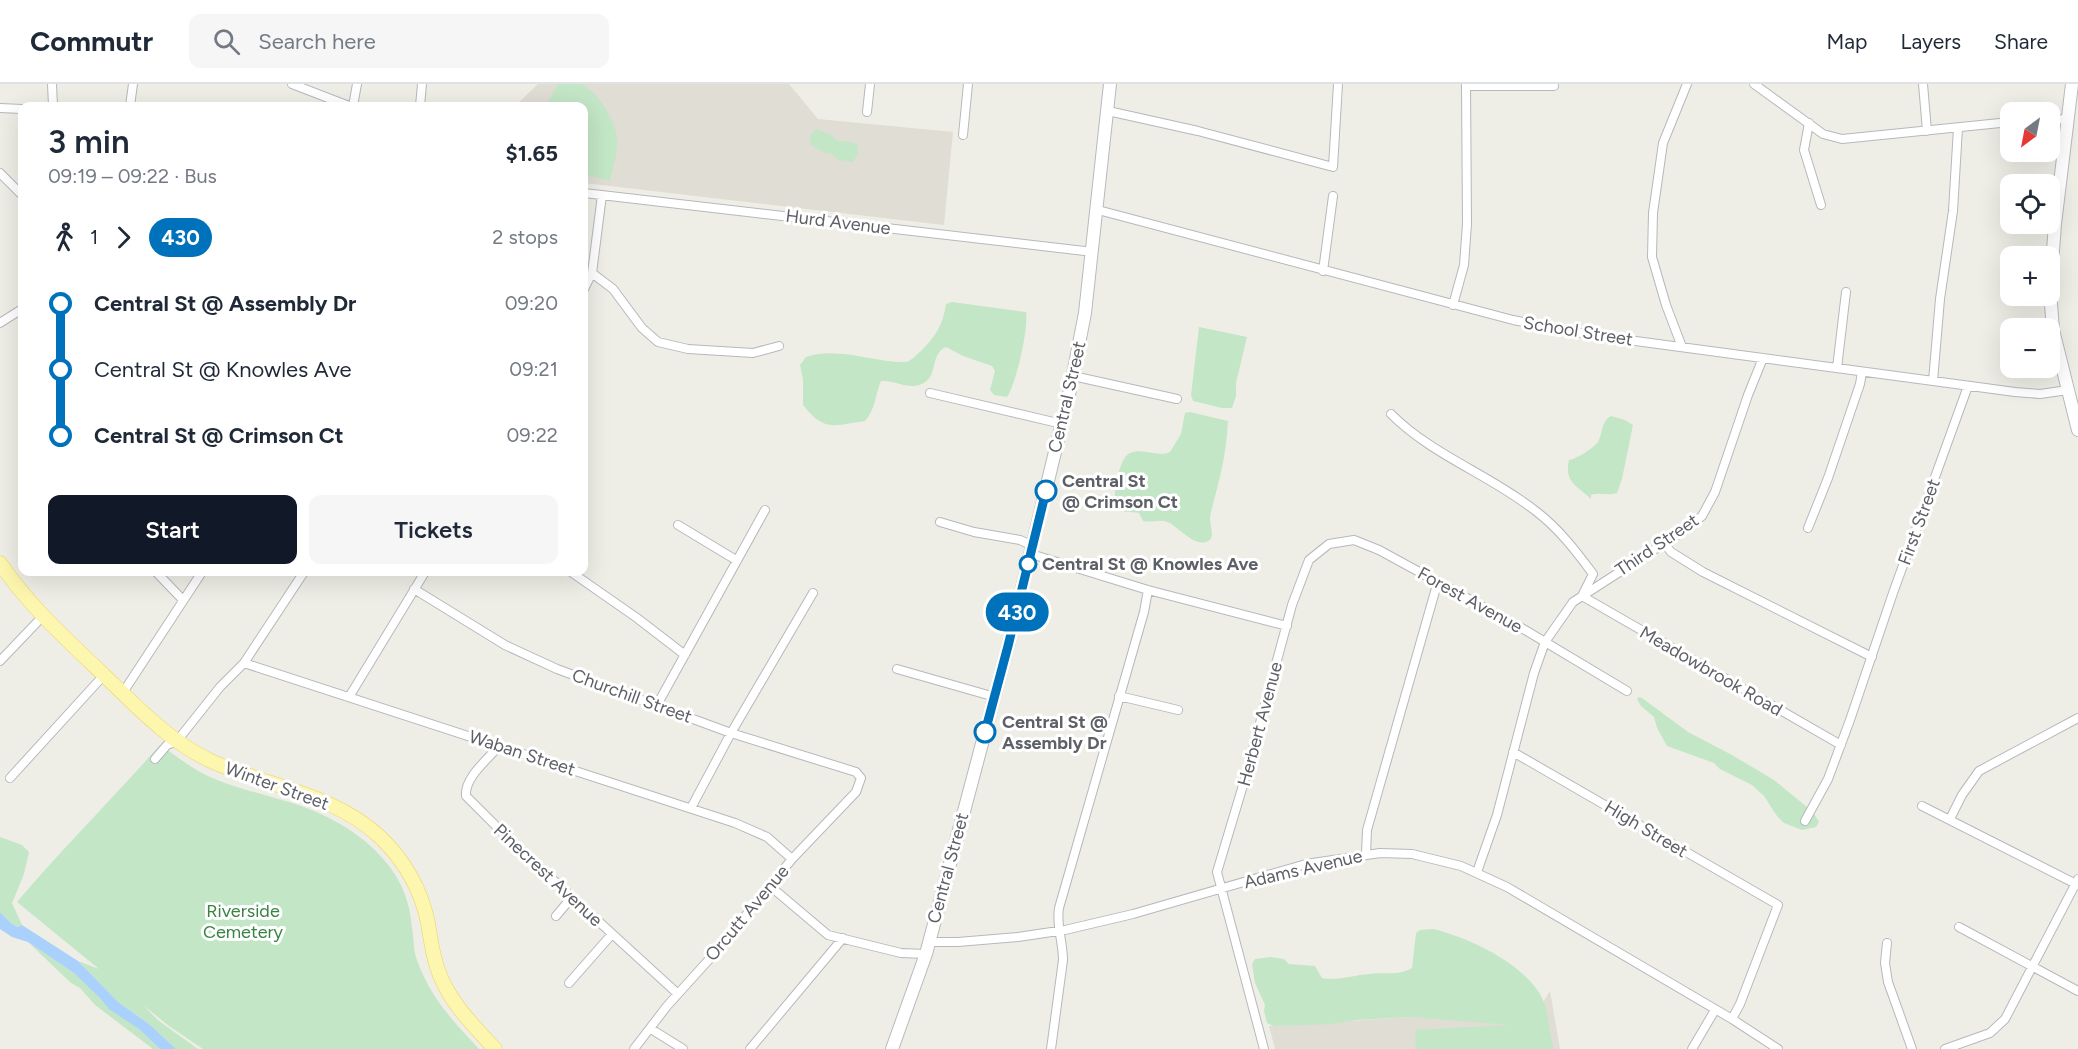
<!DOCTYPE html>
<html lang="en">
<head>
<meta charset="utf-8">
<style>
	body { margin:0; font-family:Figtree,sans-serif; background:#f6f6f7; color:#1f2937; height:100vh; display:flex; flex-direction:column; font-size:22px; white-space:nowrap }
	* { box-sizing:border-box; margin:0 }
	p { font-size:20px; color:#747a83 }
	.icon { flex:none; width:33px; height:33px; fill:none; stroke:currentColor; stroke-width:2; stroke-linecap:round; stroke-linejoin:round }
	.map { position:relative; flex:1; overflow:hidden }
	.panel { position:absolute; left:18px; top:18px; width:570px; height:474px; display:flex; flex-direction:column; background:#fff; border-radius:12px; box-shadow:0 6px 24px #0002 }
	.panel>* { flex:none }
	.badge { padding:0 12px; border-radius:20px; font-size:21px; line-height:39px }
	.needle { width:39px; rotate:212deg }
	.tools { position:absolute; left:2000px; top:18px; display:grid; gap:12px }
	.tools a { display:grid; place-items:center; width:60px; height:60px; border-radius:12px; background:#fff; box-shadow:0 6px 24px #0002; font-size:30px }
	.map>.badge { position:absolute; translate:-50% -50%; box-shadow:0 0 0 3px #fff }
	.legs { display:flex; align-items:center; gap:9px; height:66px; padding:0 30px; font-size:20px }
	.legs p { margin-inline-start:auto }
	.overview { display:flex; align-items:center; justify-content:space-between; height:102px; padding:0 30px }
	h1 { font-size:33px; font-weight:600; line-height:45px }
	.button { display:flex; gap:12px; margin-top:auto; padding:12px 30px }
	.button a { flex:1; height:69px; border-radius:12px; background:#111827; color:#fff; font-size:24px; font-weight:600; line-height:69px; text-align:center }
	.button a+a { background:#f6f6f7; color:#1f2937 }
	ul { padding:0 30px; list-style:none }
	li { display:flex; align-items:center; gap:21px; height:66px; font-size:22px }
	li i { display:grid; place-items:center; width:9px; height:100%; margin:0 8px; background:currentColor }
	li i::after { content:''; width:15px; height:15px; margin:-8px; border:4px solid; border-radius:50%; background:#fff }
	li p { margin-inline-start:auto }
	li:first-child i { background:linear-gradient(#0000 50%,currentColor 0) }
	li:last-child i { background:linear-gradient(currentColor 50%,#0000 0) }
	header { display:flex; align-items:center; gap:36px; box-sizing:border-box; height:84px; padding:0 30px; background:#fff; border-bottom:2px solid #e0e1e3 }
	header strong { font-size:28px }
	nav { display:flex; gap:33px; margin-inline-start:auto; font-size:21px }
	.search { width:420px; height:54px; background:#f6f6f7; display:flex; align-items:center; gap:15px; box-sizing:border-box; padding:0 21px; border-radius:12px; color:#747a83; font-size:22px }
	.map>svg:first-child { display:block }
	.education { fill:#dfddd4 }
	.green { fill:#c3e6c6 }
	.water { fill:#a9d1fc }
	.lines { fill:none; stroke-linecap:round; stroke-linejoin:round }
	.street-casing { stroke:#b6b8bc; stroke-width:10 }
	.secondary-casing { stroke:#b7b9bf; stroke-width:14 }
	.primary-casing { stroke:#edd161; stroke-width:15 }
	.street { stroke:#fff; stroke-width:8 }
	.secondary { stroke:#fff; stroke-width:12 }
	.primary { stroke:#fcf6ae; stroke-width:14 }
	.line-1-casing { stroke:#fff; stroke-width:14 }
	.line-1 { stroke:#0072bc; stroke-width:9 }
	.stop-1-dot { fill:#fff; stroke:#0072bc; stroke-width:3 }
	.labels { text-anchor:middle; stroke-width:6; stroke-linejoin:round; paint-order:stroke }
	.street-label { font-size:18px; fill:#5d6066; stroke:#fff }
	.stop-label { font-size:18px; font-weight:bold; fill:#5d6066; stroke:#fff; text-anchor:start }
	.park-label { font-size:18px; fill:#388341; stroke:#fff }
</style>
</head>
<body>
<header>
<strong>Commutr</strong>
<div class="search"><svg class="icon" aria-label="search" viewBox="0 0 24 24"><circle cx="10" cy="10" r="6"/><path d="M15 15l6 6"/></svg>Search here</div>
<nav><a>Map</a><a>Layers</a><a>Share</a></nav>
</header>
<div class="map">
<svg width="2078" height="965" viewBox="0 0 2078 965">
	<rect width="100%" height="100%" fill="#efeee6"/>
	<!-- education -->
	<path class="education" d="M538,0h251l29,35 135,13 -9,93 -360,-42v-77h-69z
		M1550,907l10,58h-285l-6,-23 270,-17z"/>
	<!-- green -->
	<path class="green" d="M558,0c7,0 17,0 23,0 16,6 35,38 36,54 1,14 -4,29 -7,43l-26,-7v-68h-38z
		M816,45l15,6 7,6h7l12,3 1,9 -5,9 -15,-2 -6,-6 -8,-1 -13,-8 -1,-10z
		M952,218l74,10c3,15 -10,72 -19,85l-13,-2 -4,-5 5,-19 -3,-5 -29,-10 -17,-9c-16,7 -8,28 -22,36 -14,8 -28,-3 -43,-2 -6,13 -5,28 -16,40 -30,4 -40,12 -62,-16v-25l-3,-15 6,-8c33,-11 68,6 101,5 6,-3 10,-8 15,-12 14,-14 21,-26 24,-46z
		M1199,243l48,10 -11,46v13l-4,12h-10l-29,-7 -2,-6z
		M1190,328l38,9c-1,17 -3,34 -7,51 -3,15 -8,30 -11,45 -1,8 7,22 -4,25 -11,4 -27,-13 -36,-19 -10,-5 -16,0 -27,-2l-4,-8c-8,-2 -15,1 -21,-5 -8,-7 1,-51 12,-55 14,-6 27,5 40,-1l11,-18 4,-21z
		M1611,332l14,4 8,5 -11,54 -5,14c-9,3 -17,-1 -26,2v4c-15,-14 -27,-17 -22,-39 8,-1 24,-12 29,-18 5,-9 3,-21 13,-26z
		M1639,613l3,1 46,34 44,23 42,25 39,32 6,10 -3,5 -14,3 -18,-7 -7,-7 -13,-20 -12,-11 -32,-16 -6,-6 -47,-17 -10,-18 -3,-11 -13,-11 -4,-7z
		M160,661c14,9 27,20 42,28 27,14 58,20 87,29 36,11 72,30 96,59 17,20 25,41 27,67 2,10 1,22 5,32 13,37 35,60 62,89h-276l-34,-23 -26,-21 16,16 39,28h-22l-27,-25 -31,-22 -40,-41 21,8 -82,-67c46,-54 96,-104 143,-157z
		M0,753l22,8 7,7 -5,22 -12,29 10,22 -3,2 -7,-3 -12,-12z
		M1433,845c35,8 95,36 110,71 7,16 5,33 11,49h-138l-1,-19 96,-5 -99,-8 -55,3 -26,4 -57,2 -7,-3 -3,-12 1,-6 -10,-22 -3,-19 3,-5 16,-2 13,2 5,5 26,2 7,12c16,3 31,-3 48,-4 14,-2 29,2 42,-6l4,-35 4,-3z
		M28,858l46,31 31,29 34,27 21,20h-7l-58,-44 -15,-17 -9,-5z"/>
	<!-- water -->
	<path class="water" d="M0,828l12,12 6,3 4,-2 56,36 40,41 31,22 27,25h-16l-21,-20 -30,-20 -9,-11 -26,-25 -46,-31 -16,-5 -12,-8z"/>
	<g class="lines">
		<!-- street casing -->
		<g class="street-casing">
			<path id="street" d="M52,0l1,22
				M292,0l57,22
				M1754,0l69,50 19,5 168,-17
				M1923,0l4,47
				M1466,2h88
				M130,22l3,-22
				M353,22l4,-22
				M420,22l2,-22
				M0,24l22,1
				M1108,27l90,20 135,36 5,-83
				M867,28l3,-28
				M2049,36l19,-1
				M1809,39l-5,27 17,55
				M963,51l5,-51
				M0,89l22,22
				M584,109l509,59
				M1098,126l415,110 78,15 424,57 25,2 28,-4
				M1323,187l10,-75
				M592,189l21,16 29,39 16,14 30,7 65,4 26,-7
				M584,205l8,-16 10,-78
				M1453,221l11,-40 3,-41 -1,-140
				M0,239l22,-14
				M1682,263l-16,-42 -14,-48 1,-44 10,-70 24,-59
				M1837,284l9,-76
				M1073,292l104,23
				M1933,297l7,-82 13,-88 5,-83
				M930,309l132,31
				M1391,330c42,42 100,61 146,98 22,17 39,39 56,62l-11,22 259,149
				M940,438l34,10 46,8 13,6
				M678,441l58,35
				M1808,444l20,-50 32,-94 2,-12
				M1664,459l7,9 32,20 169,85
				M1031,470l117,36 139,36
				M156,488l27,28
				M571,488l66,46 48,37
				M414,505l91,56 52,24 174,64 125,39 5,6 -5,14 -64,67 -78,95 -47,52 -33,43
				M0,577l43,-45
				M244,579l491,160 32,14 25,22
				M897,585l98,28
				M122,610l80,-122
				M1119,612l59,14
				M349,613l76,-125
				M657,621l108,-195
				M499,662c-11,13 -35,32 -33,50l48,48 164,150
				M1513,668l265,153 -38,99 -8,15
				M155,675l12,-14 10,-4 43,-54 24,-24 60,-91
				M10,694l94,-103
				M1922,722l156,79
				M691,724l40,-75 82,-140
				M1950,735l12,-24 17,-24 99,-53
				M1805,737l23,-42 22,-59 43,-127 75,-207
				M1366,770l1,-24 71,-249
				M1477,788l20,-57 37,-142 11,-31 28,-40 104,-67 25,-19 13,-24 33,-97 15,-37
				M770,802l58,49 73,18 25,1
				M556,832l16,-19
				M1959,843l119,64
				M929,858h29l60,-5 47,-7 68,-16 173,-50 74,-11 32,1 49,12 46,21 225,132 46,30
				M1887,859l-2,20 3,19 24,67
				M569,899l43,-49
				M651,945l32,20
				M750,965l93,-111
				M1051,965l12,-89c0,-18 -7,-35 -4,-52l85,-296 4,-22
				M1264,965l-47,-177 27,-90 48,-177 17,-45 20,-16 25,-4 25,10 141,77 107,64
				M1692,965l23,-39
				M1945,965l45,-16 15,-14 73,-140"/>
		</g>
		<!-- secondary casing -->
		<g class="secondary-casing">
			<path id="secondary" d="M2072,0l-17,140 -5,67 3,39 25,100
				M892,965l34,-95 82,-308 62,-256 15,-77 25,-229"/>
		</g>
		<!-- primary casing -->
		<g class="primary-casing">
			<path id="primary" d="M0,479c29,43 67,77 105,113 32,31 65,66 106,85 57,26 122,32 169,76 25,24 41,52 48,86 3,19 6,40 14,57 12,27 34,48 53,69"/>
		</g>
		<!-- street -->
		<use href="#street" class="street"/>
		<!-- secondary -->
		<use href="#secondary" class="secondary"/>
		<!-- primary -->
		<use href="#primary" class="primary"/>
	</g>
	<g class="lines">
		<!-- line-1 casing -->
		<g class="line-1-casing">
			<path id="line-1" d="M985,648l23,-86 38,-155"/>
		</g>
		<!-- line-1 -->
		<use href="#line-1" class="line-1"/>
	</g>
	<!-- markers -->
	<g class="stop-1-dot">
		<circle cx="1046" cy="407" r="10"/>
		<circle cx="1028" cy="480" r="8"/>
		<circle cx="985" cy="648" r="10"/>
	</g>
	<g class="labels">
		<!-- street labels -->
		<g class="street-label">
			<text transform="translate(838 138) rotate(7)" y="6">Hurd Avenue</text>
			<text transform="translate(1578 247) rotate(9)" y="6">School Street</text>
			<text transform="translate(1067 313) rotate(-77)" y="6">Central Street</text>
			<text transform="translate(1919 438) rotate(-70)" y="6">First Street</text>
			<text transform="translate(1657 461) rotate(-34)" y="6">Third Street</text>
			<text transform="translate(1470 516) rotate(29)" y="6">Forest Avenue</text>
			<text transform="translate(1711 587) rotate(30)" y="6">Meadowbrook Road</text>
			<text transform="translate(632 612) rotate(20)" y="6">Churchill Street</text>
			<text transform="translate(1260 640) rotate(-75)" y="6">Herbert Avenue</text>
			<text transform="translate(522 669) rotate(18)" y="6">Waban Street</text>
			<text transform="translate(277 702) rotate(20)" y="6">Winter Street</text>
			<text transform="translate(1646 745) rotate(31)" y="6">High Street</text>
			<text transform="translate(948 784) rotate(-75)" y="6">Central Street</text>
			<text transform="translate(1303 785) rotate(-13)" y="6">Adams Avenue</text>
			<text transform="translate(548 791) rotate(43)" y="6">Pinecrest Avenue</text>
			<text transform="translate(747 829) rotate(-50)" y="6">Orcutt Avenue</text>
		</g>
		<!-- stop labels -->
		<g class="stop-label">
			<text x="1062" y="403">Central St<tspan x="1062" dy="21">@ Crimson Ct</tspan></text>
			<text x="1042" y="486">Central St @ Knowles Ave</text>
			<text x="1002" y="644">Central St @<tspan x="1002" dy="21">Assembly Dr</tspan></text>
		</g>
		<!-- park labels -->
		<g class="park-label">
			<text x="243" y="833">Riverside<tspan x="243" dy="21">Cemetery</tspan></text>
		</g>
	</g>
</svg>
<div class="tools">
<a><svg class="needle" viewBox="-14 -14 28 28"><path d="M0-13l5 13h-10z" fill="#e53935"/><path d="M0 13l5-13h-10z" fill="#747a83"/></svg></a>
<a><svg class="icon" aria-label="locate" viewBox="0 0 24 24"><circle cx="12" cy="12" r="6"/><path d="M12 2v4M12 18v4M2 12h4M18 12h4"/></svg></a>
<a>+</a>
<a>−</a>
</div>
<b class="badge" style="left:1017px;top:528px;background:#0072bc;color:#fff">430</b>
<section class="panel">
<div class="overview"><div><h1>3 min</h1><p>09:19 – 09:22 · Bus</p></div><b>$1.65</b></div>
<div class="legs"><svg class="icon" aria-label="walk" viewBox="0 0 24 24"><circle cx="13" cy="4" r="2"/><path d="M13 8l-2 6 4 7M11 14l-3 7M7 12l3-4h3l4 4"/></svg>1<svg class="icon" aria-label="forward" viewBox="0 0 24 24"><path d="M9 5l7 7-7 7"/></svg><b class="badge" style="background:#0072bc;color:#fff">430</b><p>2 stops</p></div>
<ul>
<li><i style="color:#0072bc"></i><b>Central St @ Assembly Dr</b><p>09:20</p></li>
<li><i style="color:#0072bc"></i><span>Central St @ Knowles Ave</span><p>09:21</p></li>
<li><i style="color:#0072bc"></i><b>Central St @ Crimson Ct</b><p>09:22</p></li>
</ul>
<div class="button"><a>Start</a><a>Tickets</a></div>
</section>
</div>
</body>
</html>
